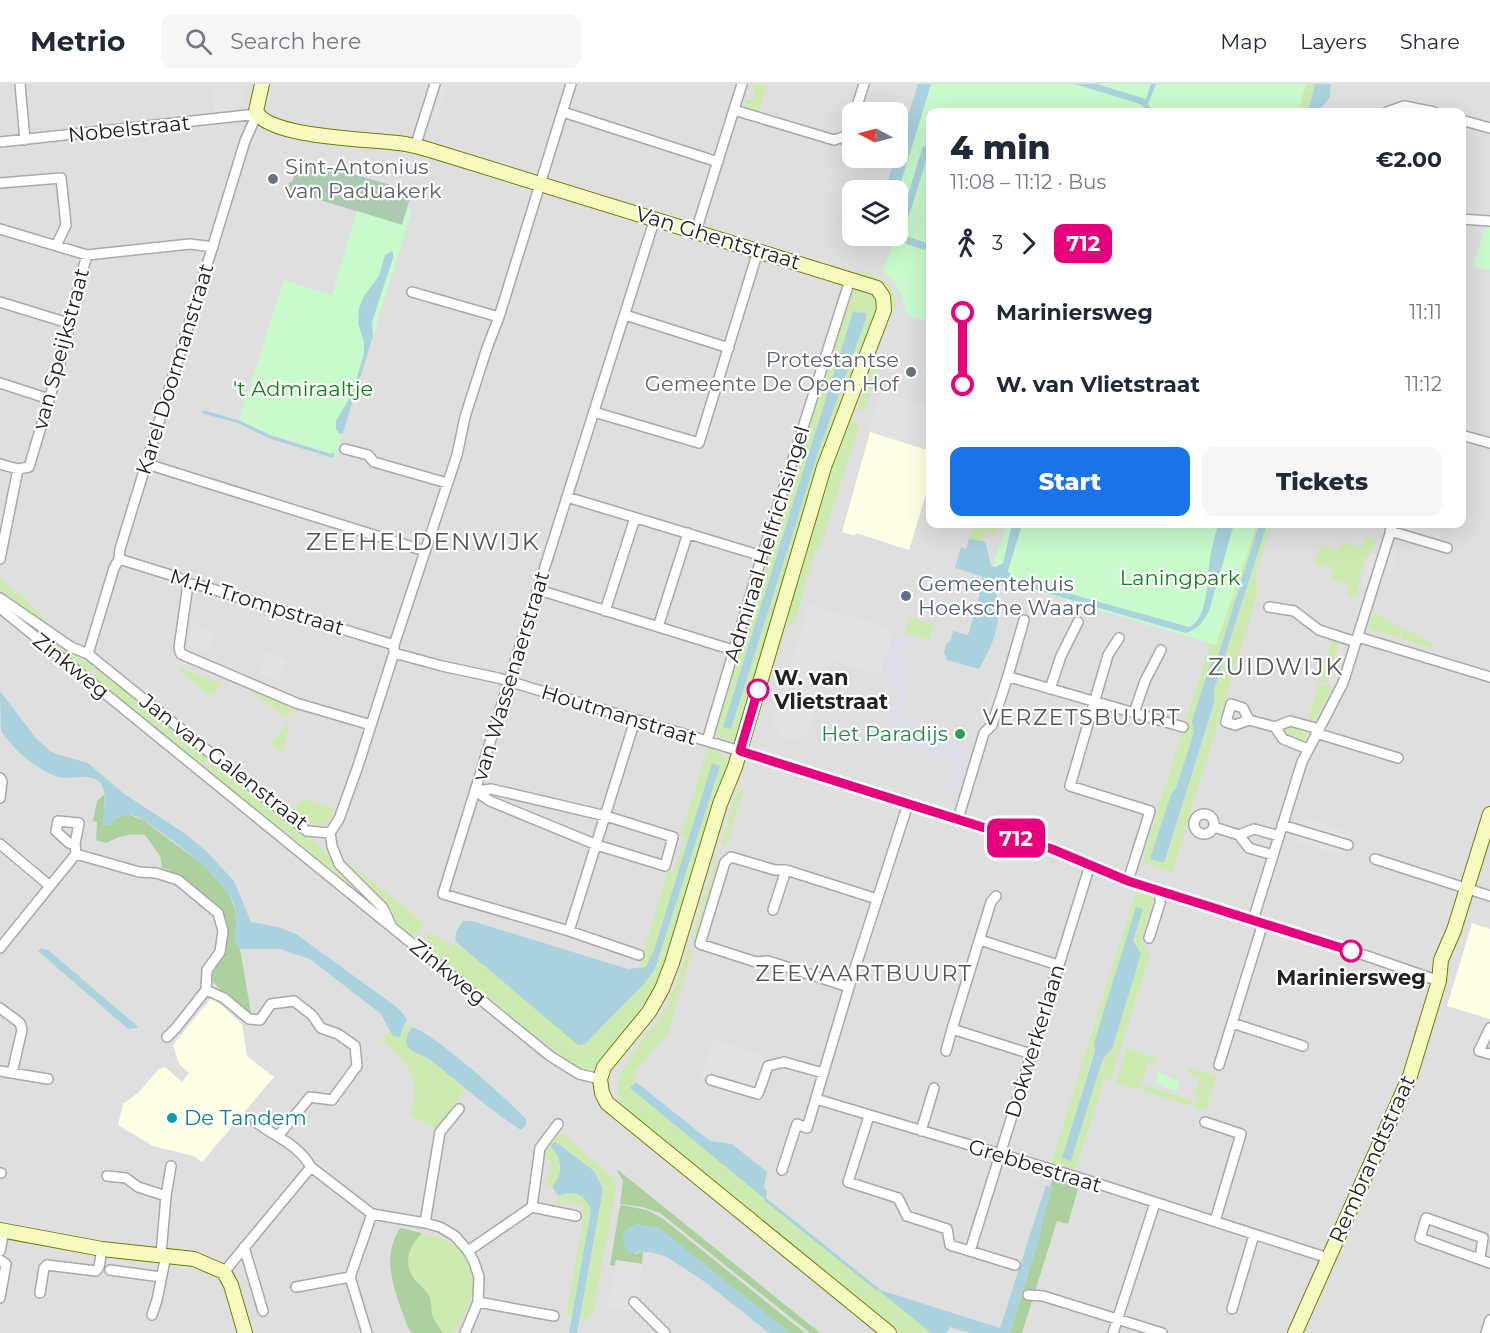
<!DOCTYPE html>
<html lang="en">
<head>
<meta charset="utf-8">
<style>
	body { margin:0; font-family:Montserrat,sans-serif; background:#f6f6f7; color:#1f2937; height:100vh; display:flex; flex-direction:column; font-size:22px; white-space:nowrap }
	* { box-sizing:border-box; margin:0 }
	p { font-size:20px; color:#747a83 }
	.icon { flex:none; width:33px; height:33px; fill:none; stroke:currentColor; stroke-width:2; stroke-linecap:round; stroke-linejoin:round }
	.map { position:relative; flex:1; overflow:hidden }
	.side { position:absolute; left:926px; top:24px; width:540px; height:420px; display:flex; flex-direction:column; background:#fff; border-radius:12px; box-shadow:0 6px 24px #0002 }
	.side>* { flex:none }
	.badge { padding:0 12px; border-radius:9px; font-size:21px; line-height:39px }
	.needle { width:39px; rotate:276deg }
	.tools { position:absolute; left:842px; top:18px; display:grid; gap:12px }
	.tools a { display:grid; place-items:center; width:66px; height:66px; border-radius:12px; background:#fff; box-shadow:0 6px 24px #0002; font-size:30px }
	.map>.badge { position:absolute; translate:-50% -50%; box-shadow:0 0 0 3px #fff }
	.legs { display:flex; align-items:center; gap:9px; height:66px; padding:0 24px; font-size:20px }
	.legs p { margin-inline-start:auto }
	.head { display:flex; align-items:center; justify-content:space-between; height:102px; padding:0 24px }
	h1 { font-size:33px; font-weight:800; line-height:45px }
	.action { display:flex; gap:12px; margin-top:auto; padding:12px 24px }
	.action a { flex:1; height:69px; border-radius:12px; background:#1a73e8; color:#fff; font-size:24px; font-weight:800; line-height:69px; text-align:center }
	.action a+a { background:#f6f6f7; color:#1f2937 }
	ul { padding:0 24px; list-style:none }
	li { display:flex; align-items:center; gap:21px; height:72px; font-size:22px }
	li i { display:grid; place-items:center; width:9px; height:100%; margin:0 8px; background:currentColor }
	li i::after { content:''; width:15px; height:15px; margin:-8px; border:4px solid; border-radius:50%; background:#fff }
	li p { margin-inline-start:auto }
	li:first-child i { background:linear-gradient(#0000 50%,currentColor 0) }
	li:last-child i { background:linear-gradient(currentColor 50%,#0000 0) }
	header { display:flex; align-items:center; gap:36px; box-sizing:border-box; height:84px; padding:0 30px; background:#fff; border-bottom:2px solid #e0e1e3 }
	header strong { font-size:28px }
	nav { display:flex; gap:33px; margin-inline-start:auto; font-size:21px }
	.search { width:420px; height:54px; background:#f6f6f7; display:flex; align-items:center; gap:15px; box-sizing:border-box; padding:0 21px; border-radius:12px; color:#747a83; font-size:22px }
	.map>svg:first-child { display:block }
	.residential { fill:#e0dfdf; fill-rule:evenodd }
	.education { fill:#ffffe5 }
	.grass { fill:#cdebb0; fill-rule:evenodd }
	.forest { fill:#add19e }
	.cemetery { fill:#aacbaf }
	.park { fill:#c8facc }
	.parking { fill:#e2e2e2 }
	.plaza { fill:#dddde8 }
	.water { fill:#aad3df }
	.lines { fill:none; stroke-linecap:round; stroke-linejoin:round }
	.stream { stroke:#aad3df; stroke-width:3 }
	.street-casing { stroke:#a9a9a9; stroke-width:12 }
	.secondary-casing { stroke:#707d05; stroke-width:16 }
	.street { stroke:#fff; stroke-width:9 }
	.secondary { stroke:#f7fabf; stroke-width:14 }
	.line-1-casing { stroke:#fff; stroke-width:14 }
	.line-1 { stroke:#e6007e; stroke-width:9 }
	.worship-dot { fill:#6b7280; stroke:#fff; stroke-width:2 }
	.service-dot { fill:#5c6f8a; stroke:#fff; stroke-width:2 }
	.stop-1-dot { fill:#fff; stroke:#e6007e; stroke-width:3 }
	.leisure-dot { fill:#2e9e5b; stroke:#fff; stroke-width:2 }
	.culture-dot { fill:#0f9aa8; stroke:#fff; stroke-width:2 }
	.labels { text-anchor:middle; stroke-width:4.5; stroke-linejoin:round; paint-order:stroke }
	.street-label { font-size:21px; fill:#222; stroke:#fff }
	.worship-label { font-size:21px; fill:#5b616d; stroke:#fff; text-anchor:start }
	.park-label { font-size:21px; fill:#0c8416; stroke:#fff }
	.service-label { font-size:21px; fill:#4e5e75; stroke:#fff; text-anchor:start }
	.stop-label { font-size:21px; font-weight:bold; fill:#222; stroke:#fff; text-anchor:start }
	.leisure-label { font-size:21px; fill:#27864d; stroke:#fff; text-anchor:end }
	.culture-label { font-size:21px; fill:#0d838f; stroke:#fff; text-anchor:start }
	.neighbourhood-label { font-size:22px; letter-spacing:1.5px; fill:#555; stroke:#fff }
	.quarter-label { font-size:24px; letter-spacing:1.5px; fill:#555; stroke:#fff }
</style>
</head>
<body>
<header>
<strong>Metrio</strong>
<div class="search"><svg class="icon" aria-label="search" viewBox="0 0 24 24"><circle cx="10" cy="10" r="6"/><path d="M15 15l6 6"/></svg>Search here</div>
<nav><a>Map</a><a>Layers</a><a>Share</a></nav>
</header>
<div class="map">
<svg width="1490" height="1249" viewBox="0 0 1490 1249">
	<rect width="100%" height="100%" fill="#f2efe9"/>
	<!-- residential -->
	<path class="residential" d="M0,0h1490v1249h-1490zM852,28h45v46h-45zM930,28h531v412h-531zM852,106h45v46h-45z"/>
	<!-- education -->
	<path class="education" d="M870,348l60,19v30l-21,69 -53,-17 -1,3 -13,-4z
		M1472,839l18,6v90l-43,-13z
		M212,913l30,27 5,32 27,21 -72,85 -8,-6 -41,-10 -35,-21 5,-21 15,-11 21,-24 6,-2 17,15 7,-9 -10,-9 -6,-19z"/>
	<!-- grass -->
	<path class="grass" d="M751,0h16l-8,27 -12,-3 -3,-6 1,-3 7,2 3,-11 -6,-3z
		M1306,0h10l-9,28h-10z
		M861,187c19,7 36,13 35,37l-5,-1c0,-21 -19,-24 -36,-31l1,-4z
		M855,205l19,8 4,11 -130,392 -2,-1 -2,6h2l-10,34 -3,2 -15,-4 -3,-7 134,-435 5,-2zM853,228l13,1v6l-47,131 -88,279 -7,-2z
		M875,280l3,4 -13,43 -5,-1 -2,-4z
		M851,337l9,2 -38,120 -7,9 -22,75 -7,-10 44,-147z
		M974,440h24l-3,11 -12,-4v10l-14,-2z
		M1248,440h11l-41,132 -7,8 -4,10 -15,47 2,11 -18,56 -5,6 -21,65 15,4 49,-160v-13l52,-166h6l-17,54 3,15 -86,279 -30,-9 17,-56 -3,-1 5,-7z
		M1365,453l12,4c-12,16 -21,37 -18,57l-12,-4 2,-9 -18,-6 3,-9 -20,-7 6,-18 19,5 3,-9 20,6z
		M0,495l32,26 20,23 -52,-34z
		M0,519l95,65 -7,8z
		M1373,528l29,16 -3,10 -29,-9 -1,-3z
		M910,533l24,8 -5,15 -24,-7z
		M1404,544l30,17 -1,4 -32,-10z
		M1332,556l7,2 -13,41 -7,-2z
		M99,583l108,89 2,3 -7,9 -111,-89z
		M181,584l41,16 -11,13 -31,-26z
		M1319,599l14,4 -19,35 -6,-2z
		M250,603l46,19 -10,12 -37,-29z
		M287,640l3,2 -8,27 -12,-9z
		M1291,641l18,6 -7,11 -14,-4 -6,-6 1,-5z
		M708,663l11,4 10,12 -67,211 -11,22 -50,63 -10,11 -12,1 -160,-130 11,-9 13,9 17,5 118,98h7l59,-60 11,-15 65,-203 -8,-3 -61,198 -5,6 -8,2 30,-99 6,1 11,-33 -5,-2z
		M212,678l5,1 105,85 16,20 38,37 -1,3 -170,-137z
		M744,704l-18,58 -5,-1 15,-50z
		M303,714l31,11 -4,11 -10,6 -11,-3 -16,-13z
		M338,770l86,69 -9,12 -2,-1 -2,3 -11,-9 -11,-21 -42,-39z
		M719,777l-25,81 -1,-1 -1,-3 23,-76z
		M1136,807l15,5 3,3 -13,40 9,16 -40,126 -6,-1 -29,90 -24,-7zM1136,824l6,2 -9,31 -21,108 -9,9 -32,103 -9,-3z
		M688,865l5,2 -24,76 1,4 -34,39v12l-6,6 301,245h-31l-278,-225c-3,-10 -6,-19 -3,-28 7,-22 36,-55 50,-76l-1,-4 8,-15z
		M407,939l5,4 -6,15 7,9 14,7 38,31 -28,39 -28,-12c15,-38 0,-53 -29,-76l10,-9 2,4 7,3z
		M1127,964l31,10 -2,6 -8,-2 -9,28 -23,-7z
		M1189,983l27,9 -10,34 -12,-3 3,-9 -3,-1 6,-19 -12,-4z
		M1144,1001l48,15 -2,6 -48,-15z
		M556,1047h3l55,47 3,7 -24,126 -6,9 -7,-1 23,-130 -9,-18 -38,-29c-1,16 11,30 -4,44l-12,-2v-3l7,1 4,-22 -7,-1 -2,-6z
		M566,1109c15,0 20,3 25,17l-19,107 -6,-2 17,-94v-16l-22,-4 -2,7h-3l2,-12z
		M422,1149c59,12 65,56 31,100h-10c-3,-5 -8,-11 -10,-16 -3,-8 0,-16 -5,-23 -3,-6 -9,-9 -13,-14 -13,-18 -6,-33 7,-47z"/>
	<!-- forest -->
	<path class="forest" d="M105,710l-1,12 5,20 5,-7 13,-5 16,6 63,47 22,25 7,17 5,40 11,64 -2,2h-3l-33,-33v-17l9,-15 -2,-39 -51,-41 -7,-2 -2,-12 -15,-21c-15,-2 -26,1 -39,8l-10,-3 1,-18 -4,-1 4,-20z
		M618,1086l5,4 197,159h-10l-150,-120 -18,-6 -22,-3 3,-23 -6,-10z
		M1053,1093l26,8 -11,39 -11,-3 -35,112h-12l31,-102v-7l11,-36 -2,-2z
		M622,1121l25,5 15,8 143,115h-15l-132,-105 -22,-4 -1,30 8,-2 -1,12 -26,-4 -1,6 -5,-1 10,-59z
		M400,1144l22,5c-13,14 -20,29 -7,47 4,5 10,8 13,14 5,7 2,15 5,23 2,5 7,11 10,16h-31l-4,-5c-11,-33 -29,-67 -8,-100z"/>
	<!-- cemetery -->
	<path class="cemetery" d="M300,75l112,32 -10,34 -118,-36 4,-2 1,-5h3z"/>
	<!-- park -->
	<path class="park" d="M931,0h375l-8,28h-368v211l-24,-9c-3,-20 -7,-30 -23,-43l12,-35h2v-39z
		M407,125l5,1 -76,245 -66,-21 -31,-14 45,-140 48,15 25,-84 45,14z
		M1486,139h4v47l-17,-3z
		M1007,440h250l-41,121 -227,-68z
		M1158,988l22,10 -3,9 -22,-8z"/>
	<!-- parking -->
	<path class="parking" d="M212,0h34l-7,25 -25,4z
		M441,0h7l-11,37 -7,-3z
		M881,308l49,14v44l-63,-20z
		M1409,440l33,8 -3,10 -32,-10z
		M1392,460l7,3 -9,28 -7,-2z
		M1370,469l8,3 -10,32 -8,-2z
		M809,520l80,24 -2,8 5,2 -10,34 -8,2 -43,-14 -22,72 -9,9 -23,-6 2,-7 -6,-2 1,-3 -2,-1z
		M193,540l21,8 -8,22 -21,-8z
		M1338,565l7,2 -11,35 -7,-2z
		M266,568l21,8 -8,21 -21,-7z
		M995,594l7,2 -13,43 -7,-2z
		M1304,734l48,15 -7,24 -48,-15z
		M713,956l52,16 -9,30 -46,-14 -3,10 -6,-2z
		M616,1176l26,4 -3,36 -4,13 -27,-5z"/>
	<!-- plaza -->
	<path class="plaza" d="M893,551l39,12 -1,5 -20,-7 -4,3 -3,9 6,22 -9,34 2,4 18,6 -1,5 6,2 1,-5 6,1 2,7 29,6 -4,6 11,3 -11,35 1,4 -4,1 -13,-5 3,-11 7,1 4,-14 -14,-5 -1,3 -44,-13 -3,1 -2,8 -14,-4 18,-58 -4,-7 -15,-5z"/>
	<!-- water -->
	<path class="water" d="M918,0h13l-34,111v-5h-8l-1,-9 7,-23h2v-7z
		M1075,0h22l49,15 5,-15h5l-8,20 4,8h-8v-5l-4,-3z
		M1316,0h15l-1,13 -12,15h-11z
		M923,62l7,2 -27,87 27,9v7c-13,-4 -32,-5 -33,-21z
		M392,167l1,2v5l-21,64 1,14 -30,97 -3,1 -4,-5v-8l16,-27 12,-41v-11l-6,-19 1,-15 5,-12 15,-20 6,-21z
		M853,228l13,1v6l-47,131 -88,279 -8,-2z
		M1012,440h10l-14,47 5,7 176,49c21,-8 18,-57 22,-75 2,-10 5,-19 7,-28h16l-25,87c-6,11 -11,18 -23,22l-146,-42 -41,-14c-5,11 -1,25 -1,38 0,19 -10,38 -19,54l-32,-9 -3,-7 2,-9 5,-4 2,-9 15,4 12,-41 -2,-1 5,-16 -28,-9 6,-21 5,2 3,-10 14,2 3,3 5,22 5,1 7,-4z
		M1259,440h8l-53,166v13l-50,160 -14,-4 21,-65 5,-6 18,-56 -2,-11 15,-47 4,-10 7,-8z
		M0,607l35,46 15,14 6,3 32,9 35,30 64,42 20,17 27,29 17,41 27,5 18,7 102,74 9,11 -8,19 -7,-3 -11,-21 -71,-55 -30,-10h-40l-5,-6c0,-13 3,-29 -2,-41 -10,-26 -73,-73 -97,-86 -13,-3 -20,0 -27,10l-6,-1 2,-31 -4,-11c-12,-10 -23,-5 -36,-5 -23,-2 -52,-29 -64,-47z
		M712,679l8,3 -65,203 -11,15 -59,60 -7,1 -122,-103c-2,-9 2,-14 7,-21h9l156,48 18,-2 8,-17z
		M1136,823l7,2 -10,32 8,13 -29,95 -9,9 -32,103 -9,-3 33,-107 -1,-8z
		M42,864l4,2 1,-1 90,77v2l-9,1 -90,-78z
		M412,943c22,6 96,73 114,92v6l-5,5c-33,-21 -61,-47 -92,-71 -6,-4 -16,-6 -20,-11 -6,-6 -1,-15 3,-21z
		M636,998l74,59 22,3 35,28 -3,15 3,4 -1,9 -136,-112z
		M556,1058l38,29 9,18 -26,144h-8l22,-123c-7,-17 -16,-20 -33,-14l-6,-10c12,-11 10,-28 -1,-39l1,-3z
		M1046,1101l6,3 -11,36v7l-31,102h-39l-21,-6 -4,6h-15l-54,-44 123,39z
		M636,1140l22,4 9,6 123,99h-21l-64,-51 -38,-25 -17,-5 -20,1c-11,-11 -9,-24 6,-29z"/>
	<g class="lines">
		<!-- stream -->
		<path class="stream" d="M204,328l35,10 31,15 62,19 1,-2
			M766,1116l111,89"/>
		<!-- street casing -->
		<g class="street-casing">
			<path id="street" d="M20,0l5,56
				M734,26l100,30 12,-4 6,-13
				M563,28l155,50
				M855,28l9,-28
				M1387,28l17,-6 30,6
				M1461,36l29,8
				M845,54l2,5 5,3
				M0,58l257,-28
				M415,63l20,-63
				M0,99l61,-5 5,47 -10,21
				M1461,135l29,2
				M0,145l87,26
				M696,147l46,-147
				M412,208l87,25
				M0,218l68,21
				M625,231l104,33
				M0,299l49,16
				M594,328l105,31 59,-192
				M1461,351l29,8
				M345,365l23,6 6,7 73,21
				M0,380l18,5
				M147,380l278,87
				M567,413l195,59
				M1390,447l57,17
				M0,475l18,-90 11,-2 39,-131v-13l19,-68 103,-11 23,3
				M119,475l58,18 11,7 11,1 195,60
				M188,500l-9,64 2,6 115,49 75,22
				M539,506l194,60
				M0,514l71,49 17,7 219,177 23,2 2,13 7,18 44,44 8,17
				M1269,523l25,4 25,19 37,12
				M0,524l550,448 29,18 21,5
				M605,527l30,-93
				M1024,536l-17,59 6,-1 170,49
				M658,543l30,-94
				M1358,553l132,40
				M1119,554l-11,17 -38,131 80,25 -22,70
				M394,569l48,13 56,12 242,73 312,98 76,32 242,76 69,24
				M88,570l26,-86 5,-9 1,-10 125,-408 12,-27
				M1050,605l11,-33 17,-34
				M1231,620l12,4 6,12 -14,5 -9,-3z
				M1134,629l11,-32 16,-31
				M1249,636l26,7
				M1316,649l82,25
				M707,657l55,-185 88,-276
				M1308,665l-25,-10 -8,-12 15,-6 29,8
				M0,694l2,3 -2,17
				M491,705l115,27 67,21 -8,29 -68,-21 -107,-44 -14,-10z
				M1194 740a10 10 0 1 1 20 0a10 10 0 1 1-20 0Z
				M958,735l26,-86 8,-8 15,-46
				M1282,741l66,20
				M1214,743l25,8
				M330,749l9,-14 19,-53 36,-113v-8l63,-190 8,-38 22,-69 12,-31 72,-233
				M0,760l50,42
				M75,760l-6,-1 -13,-12 2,-10 21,2 -4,21 1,10
				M1273,771l-24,-7 -10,-13 15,-6 25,7
				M1375,775l115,37
				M773,826l13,-40
				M1253,836l49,-158 41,-79 50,-159
				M1263,839l-31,100 71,23
				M569,847l66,-211
				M1149,854l11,-35v-12
				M980,856l78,25
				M0,864l76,-94 63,18 17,1 22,7 40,33 5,18 -3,21 -13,18 -1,20 -30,38 -9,9
				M639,871l-70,-24 -126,-37 70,-226 142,-450
				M849,903l-81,-26 -12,1 -56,-18 25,-82 6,-5 44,13h11l91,29
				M206,906l18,8 25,21 11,1 11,-16 23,-3 18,14 9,13 17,6 17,12 2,20 -25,34 -22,-3 -31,38
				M0,924l20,15 2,7 -10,43 36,6
				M1490,944l-11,23 11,3
				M952,945l39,-127 5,-6
				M946,967l6,-22 79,25
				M1219,981l13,-42
				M0,987l12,2
				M711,996l47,14 10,-28 16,-4 39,11
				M816,1015l261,78 251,81
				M869,1032l-21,66 50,16 9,18 40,13 3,16 65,20
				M256,1038c20,16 41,21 55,45l61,47 53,9 15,4 15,9 13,15 6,11 5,15 -1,25 -13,31
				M1205,1038l36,12 -26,87
				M921,1047l13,-43
				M782,1086l15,-46 10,4 42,-141 59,-183
				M0,1089h1
				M107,1092l19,2 12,9 28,9 -5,58
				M166,1112l5,-30
				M532,1123l44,9
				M425,1139l15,-91 19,-23
				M244,1163l19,64
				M0,1167l4,-20
				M468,1167l64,-44 8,-59 18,-24
				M970,1167l120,-386
				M1480,1174l3,-20 -57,-20 -6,20 70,25
				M0,1176l6,4 -6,34
				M110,1186l51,7
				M224,1188l87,-105
				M296,1203l54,-10
				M40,1209l4,-25 3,-3 49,6 3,-4 3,-18
				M1028,1211l15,1 119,37
				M478,1218l76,14
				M634,1218l31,31
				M1232,1225l22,-74
				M152,1231l5,-15 9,-45
				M367,1249l-17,-56 22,-63
				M1113,1249l42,-130
				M1486,1249l4,-13"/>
		</g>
		<!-- secondary casing -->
		<g class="secondary-casing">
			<path id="secondary" d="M262,0l-6,27c12,27 114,28 142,32 11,1 22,4 32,7l447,138 6,9 1,13 -60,157 -89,300 -15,37 -48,159 -10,26 -13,23 -45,55 -4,12 2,14 5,10 282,230
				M0,1146l102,19 92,10 30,13 7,13 14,48
				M1295,1249l115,-257 29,-95 2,-21 13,-30 36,-116"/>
		</g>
		<!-- street -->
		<use href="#street" class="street"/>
		<!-- secondary -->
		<use href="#secondary" class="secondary"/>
	</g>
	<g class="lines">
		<!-- line-1 casing -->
		<g class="line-1-casing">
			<path id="line-1" d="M758,606l-18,61 312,98 76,32 223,70"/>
		</g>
		<!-- line-1 -->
		<use href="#line-1" class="line-1"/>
	</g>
	<!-- markers -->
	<g class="worship-dot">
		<circle cx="273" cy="95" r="6"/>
		<circle cx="911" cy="288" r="6"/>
	</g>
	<circle class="service-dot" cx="906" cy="512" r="6"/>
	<g class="stop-1-dot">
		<circle cx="758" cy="606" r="10"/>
		<circle cx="1351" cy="867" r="10"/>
	</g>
	<circle class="leisure-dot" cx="960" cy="650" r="6"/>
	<circle class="culture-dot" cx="172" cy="1034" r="6"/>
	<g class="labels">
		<!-- street labels -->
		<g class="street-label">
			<text transform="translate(129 45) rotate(-6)" y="7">Nobelstraat</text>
			<text transform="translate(718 154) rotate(17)" y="7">Van Ghentstraat</text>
			<text transform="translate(61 265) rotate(-75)" y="7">van Speijkstraat</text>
			<text transform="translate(175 285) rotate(-73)" y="7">Karel Doormanstraat</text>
			<text transform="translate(767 460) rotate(-73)" y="7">Admiraal Helfrichsingel</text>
			<text transform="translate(257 518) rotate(17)" y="7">M.H. Trompstraat</text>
			<text transform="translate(71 582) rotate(39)" y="7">Zinkweg</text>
			<text transform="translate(511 592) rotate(-73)" y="7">van Wassenaerstraat</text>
			<text transform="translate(619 631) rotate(17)" y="7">Houtmanstraat</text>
			<text transform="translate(224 678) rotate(38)" y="7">Jan van Galenstraat</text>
			<text transform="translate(448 888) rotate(39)" y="7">Zinkweg</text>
			<text transform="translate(1035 957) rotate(-73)" y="7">Dokwerkerlaan</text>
			<text transform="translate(1372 1075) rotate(-66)" y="7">Rembrandtstraat</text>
			<text transform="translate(1035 1082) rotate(17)" y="7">Grebbestraat</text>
		</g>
		<!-- worship labels -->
		<g class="worship-label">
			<text x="285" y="90">Sint-Antonius<tspan x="285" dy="24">van Paduakerk</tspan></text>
			<text x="899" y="283" text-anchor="end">Protestantse<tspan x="899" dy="24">Gemeente De Open Hof</tspan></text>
		</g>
		<!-- park labels -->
		<g class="park-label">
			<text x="303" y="312">'t Admiraaltje</text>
			<text x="1180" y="501">Laningpark</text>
		</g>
		<!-- service labels -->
		<g class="service-label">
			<text x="918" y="507">Gemeentehuis<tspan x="918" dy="24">Hoeksche Waard</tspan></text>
		</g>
		<!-- stop labels -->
		<g class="stop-label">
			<text x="774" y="601">W. van<tspan x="774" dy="24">Vlietstraat</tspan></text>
			<text x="1351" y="901" text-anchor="middle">Mariniersweg</text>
		</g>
		<!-- leisure labels -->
		<g class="leisure-label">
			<text x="948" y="657">Het Paradijs</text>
		</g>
		<!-- culture labels -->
		<g class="culture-label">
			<text x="184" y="1041">De Tandem</text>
		</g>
		<!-- neighbourhood labels -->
		<g class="neighbourhood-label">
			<text x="1082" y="641">VERZETSBUURT</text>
			<text x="864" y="897">ZEEVAARTBUURT</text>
		</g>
		<!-- quarter labels -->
		<g class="quarter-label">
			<text x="423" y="466">ZEEHELDENWIJK</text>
			<text x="1276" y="591">ZUIDWIJK</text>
		</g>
	</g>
</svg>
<div class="tools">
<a><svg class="needle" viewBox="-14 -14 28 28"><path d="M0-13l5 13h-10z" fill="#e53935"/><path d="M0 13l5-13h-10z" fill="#747a83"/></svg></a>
<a><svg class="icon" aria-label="layers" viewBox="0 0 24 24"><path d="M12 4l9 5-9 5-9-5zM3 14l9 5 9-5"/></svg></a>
</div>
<b class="badge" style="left:1016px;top:754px;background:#e6007e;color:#fff">712</b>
<section class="side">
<div class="head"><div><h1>4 min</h1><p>11:08 – 11:12 · Bus</p></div><b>€2.00</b></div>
<div class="legs"><svg class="icon" aria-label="walk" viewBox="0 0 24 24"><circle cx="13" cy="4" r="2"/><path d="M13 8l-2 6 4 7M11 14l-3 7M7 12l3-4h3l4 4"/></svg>3<svg class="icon" aria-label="forward" viewBox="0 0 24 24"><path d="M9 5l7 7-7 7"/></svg><b class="badge" style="background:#e6007e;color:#fff">712</b></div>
<ul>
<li><i style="color:#e6007e"></i><b>Mariniersweg</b><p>11:11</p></li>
<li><i style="color:#e6007e"></i><b>W. van Vlietstraat</b><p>11:12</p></li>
</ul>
<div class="action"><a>Start</a><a>Tickets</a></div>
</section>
</div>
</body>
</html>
